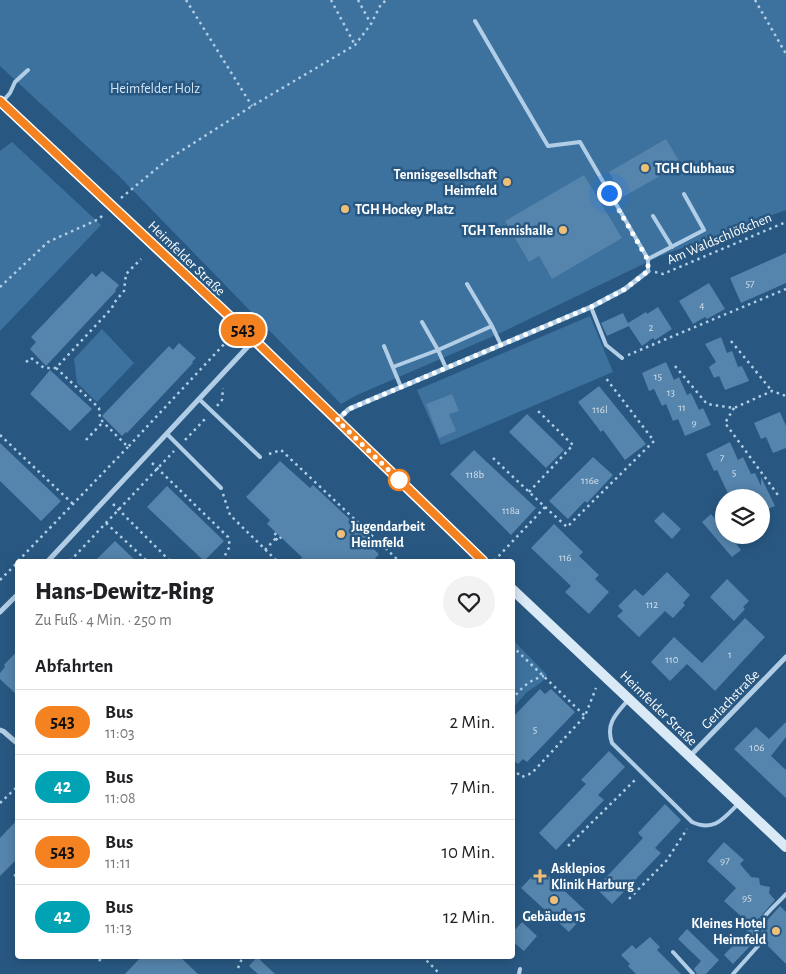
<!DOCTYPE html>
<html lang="de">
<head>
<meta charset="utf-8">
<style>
	body { margin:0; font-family:"Alegreya Sans",sans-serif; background:#f2f2f2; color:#202124; height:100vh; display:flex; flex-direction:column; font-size:19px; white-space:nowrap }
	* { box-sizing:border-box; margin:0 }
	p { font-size:16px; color:#757577 }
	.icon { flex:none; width:28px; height:28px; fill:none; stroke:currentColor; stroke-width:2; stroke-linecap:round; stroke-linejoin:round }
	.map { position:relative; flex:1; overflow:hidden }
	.side { position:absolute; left:15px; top:559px; width:500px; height:400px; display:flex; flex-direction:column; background:#fff; border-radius:5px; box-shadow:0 2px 12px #0003 }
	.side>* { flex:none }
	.badge { padding:0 10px; border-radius:16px; font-size:18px; line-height:32px }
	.controls { position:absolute; left:715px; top:489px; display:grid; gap:10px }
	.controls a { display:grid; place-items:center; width:55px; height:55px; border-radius:50%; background:#fff; box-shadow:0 2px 12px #0003; font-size:25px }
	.you { position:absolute; width:25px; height:25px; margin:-12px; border:4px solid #fff; border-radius:50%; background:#1a73e8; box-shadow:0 0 0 8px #1a73e833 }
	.map>.badge { position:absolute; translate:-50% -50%; box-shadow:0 0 0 2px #fff }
	h2 { padding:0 20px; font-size:19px; line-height:45px }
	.round { display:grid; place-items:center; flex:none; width:52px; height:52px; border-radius:26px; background:#f2f2f2 }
	.headline { display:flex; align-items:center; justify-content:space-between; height:85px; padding:0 20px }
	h1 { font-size:24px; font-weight:800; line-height:38px }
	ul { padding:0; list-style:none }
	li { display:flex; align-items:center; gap:15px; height:65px; padding:0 20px; border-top:1px solid #e0e0e0 }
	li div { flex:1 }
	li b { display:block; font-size:19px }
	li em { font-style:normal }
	li .badge { min-width:55px; font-weight:700; text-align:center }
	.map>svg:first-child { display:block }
	.green { fill:#3d729f }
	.building { fill:#5584ac }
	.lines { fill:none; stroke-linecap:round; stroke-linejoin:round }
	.path { stroke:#b1cee6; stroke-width:2.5; stroke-dasharray:2.5 4; stroke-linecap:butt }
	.lane { stroke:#b1cee6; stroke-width:4 }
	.street { stroke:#b1cee6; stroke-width:5 }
	.secondary { stroke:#dae9f6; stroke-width:10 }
	.line-casing { stroke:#fff; stroke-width:11 }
	.line { stroke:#f58220; stroke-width:8 }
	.walk { stroke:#fff; stroke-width:5; stroke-dasharray:0 9 }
	.poi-dot { fill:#eec077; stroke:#285882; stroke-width:2 }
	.stop-dot { fill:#fff; stroke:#f58220; stroke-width:2.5 }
	.labels { text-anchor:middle; stroke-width:5; stroke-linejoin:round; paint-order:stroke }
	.number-label { font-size:11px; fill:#d4e0ea }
	.park-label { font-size:14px; fill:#d4e6f5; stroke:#285882 }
	.poi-label { font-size:14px; font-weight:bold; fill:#fff; stroke:#285882; text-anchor:start }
	.street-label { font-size:14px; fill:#fff; stroke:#285882 }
</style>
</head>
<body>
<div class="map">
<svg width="786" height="974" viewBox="0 0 786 974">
	<rect width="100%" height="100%" fill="#285882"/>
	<!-- green -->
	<path class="green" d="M0,0h786v210l-126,46 -164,79 -139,60 -16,9 -223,-229 -118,-109z
		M12,142l89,83 -101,106v-180z
		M590,316l23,56 -172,73 -24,-55z
		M102,329l32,34 -37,39 -20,-19 -3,-24z
		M514,641l33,34 -5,7 -15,10 -14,16 -1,-64z"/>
	<!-- building -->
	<path class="building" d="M666,139l15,25 -58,33 -14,-25z
		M584,175l38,63 -70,41 -13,-23 -10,6 -24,-41z
		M786,253v30l-45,20 -11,-25z
		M102,271l17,14 -4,5 1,1 -70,75 -16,-17 6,-7 -5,-5 61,-64 4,4z
		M709,283l16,26 -18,10 -2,-2 -12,7 -14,-23z
		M658,307l14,22 -17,11 -2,-2 -11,8 -14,-21 1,1 -22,10 -6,-13 22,-10 5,10 18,-11 1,2z
		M721,337l6,16 5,-2 6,16 4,-1 7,15 -24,9 -6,-14 -5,2 -5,-11 7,-5 -11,-18z
		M179,343l17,15 -4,4 1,1 -66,70 -1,-1 -4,4 -20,-20 67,-70 4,4z
		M666,362l8,18 5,-3 8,18 4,-2 8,17 4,-2 8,17 -26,11 -7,-17 -5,2 -7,-17 -4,2 -8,-17 -5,2 -7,-18z
		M50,370l42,39 -22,22 -40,-37z
		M599,386l47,58 -21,16 -22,-30 -2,2 -23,-30z
		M452,394l7,17 -10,3 7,17 -17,7 -13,-34z
		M780,412l6,14v22l-13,5 -7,-16 -5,2 -7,-16z
		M527,414l37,36 -18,18 -37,-36z
		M730,442l8,18 5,-3 8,17 4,-1 6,13v-9l14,29 -14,6v-14h-31l-13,-28 -3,1 -8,-17z
		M0,443l61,58 -20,20 -41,-40z
		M474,450l62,58 -25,27 -61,-61z
		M593,457l20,18 -26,28 -2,-2 -17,18 -19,-18z
		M280,461l30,27 3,-3 61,57 -4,4 9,8 -6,7h-67l-39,-37 3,-4 -24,-23z
		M167,486l57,55 -20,20 -57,-54z
		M663,512l18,17 -9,10 -18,-18z
		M711,514l13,15v6h5l12,15 -9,7 -30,-35z
		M554,524l29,28 -4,4 20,19 -4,4 14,13 -20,22 -24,-22 6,-6 -40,-38z
		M115,541l21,20h-41z
		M667,572l23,23 -7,8 2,2 -12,13 -8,-7 -26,26 -22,-21 6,-5 -5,-5 17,-17 8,7z
		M727,579l22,22 -6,6 2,2 -11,12 -24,-24z
		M745,618l20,19 -50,54 -28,-27 -17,17 -19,-19 23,-25 28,26z
		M18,650v46l-18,-17v-6l5,-6 -1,-2z
		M540,689l5,5 6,-5 24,23 -48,50 -4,-3 -5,5 -6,-5v-41z
		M786,722v15l-15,19 15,14v28l-52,-49 22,-22 13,12z
		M609,751l16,16 -27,28 6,5 -48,50 -17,-17 47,-49 -5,-4z
		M665,804l16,16 -26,28 6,5 -49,51 -16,-16 47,-50 -5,-5z
		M18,819v39l-18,18v-38z
		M724,842l20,18 -4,4 11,13 8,1 1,7 10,2 -1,6 6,7 -19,22 -3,9v12l-20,21 -9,-9 28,-29 -28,-25 12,-13 -29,-27z
		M540,868l47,44 -18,20 -48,-44z
		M780,906l6,6v52l-26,-26 2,-12z
		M522,922l15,14 -13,15 -12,-10v-8z
		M687,929l32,31 -13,14h-9l-3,-5 7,-8 -23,-22z
		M650,937l10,10 -3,3 24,24h-45l-8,-8 2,-2 -9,-9 11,-10 4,4z
		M142,956h37l19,18h-73z
		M257,957l18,17h-17l-9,-8z"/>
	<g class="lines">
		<!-- path -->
		<path class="path" d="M186,0l66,106
			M331,0l24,45
			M358,0l13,24
			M755,0l31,54
			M121,198l46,-38 85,-54 103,-61 16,-21 10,-20 6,-4
			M655,272l8,2 123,-52
			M0,287l48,-45 51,-23 5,-5
			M731,341l41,50
			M628,355l158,-66
			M26,362l5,-4 13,10h12l56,-60 2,-5 10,-12 2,-17 15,-15
			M675,366l32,38 27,4 38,-17 14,5
			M56,368l43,40 1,11 28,28 100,-107
			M217,406l5,-6 1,-12
			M734,408l-9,15 53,72
			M0,435l73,69
			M86,440l17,-18
			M185,440l22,-23
			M269,454l12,-4 118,111
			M493,458l52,49 -51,54
			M152,463l76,74 2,9 -8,15
			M529,492l44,-47 -36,-35
			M223,494l7,21 47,46
			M113,504l57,57
			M545,507l22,20 87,-86 -49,-64
			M106,523l41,38
			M276,533l-2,3 4,5 3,-4
			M265,550l11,-12
			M18,561l110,-114
			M70,561l104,-110
			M302,561l1,-3
			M0,580l18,-18
			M512,646l73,70
			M512,700c9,-12 17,-20 32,-24
			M512,769l10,8 10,-4 53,-57 11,-28
			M0,803l18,-17
			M568,846l68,-67
			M14,876l4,-3
			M629,899l38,-39 20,-31
			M422,956l18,18
			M99,961l4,-5
			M238,968l5,-12"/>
		<!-- lane -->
		<path class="lane" d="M475,21l73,125 32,-4 68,117v12
			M3,101l7,-8 5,-11 13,-12
			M653,216l19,31
			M648,259l56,-29 -20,-36
			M467,284l25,42
			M591,307l15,38 16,13
			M422,322l16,28 54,-24 9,19
			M384,346l17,41
			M393,367l45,-17 8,18
			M199,399l61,58
			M167,434l54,54
			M629,699c-12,14 -24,24 -17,44l80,79c22,10 31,-3 46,-18
			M673,952l20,22
			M519,974l1,-5
			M733,974l25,-28c-10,-21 15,-37 28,-52"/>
		<!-- street -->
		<path class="street" d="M337,420l12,-11 242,-102 34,-18 23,-18
			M48,561l206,-221
			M0,612l18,-18
			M0,730l3,1 15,13
			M690,756l96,-99"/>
		<!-- secondary -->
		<path class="secondary" d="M0,101l254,239 229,221
			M512,589l274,258"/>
	</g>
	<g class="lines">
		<!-- line casing -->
		<g class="line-casing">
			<path id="line" d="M0,101l240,225 243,235"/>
		</g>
		<!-- line -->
		<use href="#line" class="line"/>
		<!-- walk -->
		<path class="walk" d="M399,480l1,1 -63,-61 12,-11 242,-102 34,-18 23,-18v-11l-39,-67"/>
	</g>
	<!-- markers -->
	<g class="poi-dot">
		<circle cx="645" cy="168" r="5"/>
		<circle cx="507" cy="182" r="5"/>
		<circle cx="345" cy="209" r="5"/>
		<circle cx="563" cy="230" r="5"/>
		<circle cx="341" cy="534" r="5"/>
		<path d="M537.5 868.5h5v5h5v5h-5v5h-5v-5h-5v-5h5z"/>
		<circle cx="554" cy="900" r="5"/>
		<circle cx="776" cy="931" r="5"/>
	</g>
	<circle class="stop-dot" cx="399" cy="480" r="10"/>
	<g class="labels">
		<!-- number labels -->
		<g class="number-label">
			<text x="750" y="287">57</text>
			<text x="702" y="309">4</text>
			<text x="651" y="331">2</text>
			<text x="658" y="380">15</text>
			<text x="671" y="396">13</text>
			<text x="682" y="411">11</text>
			<text x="600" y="413">116l</text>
			<text x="694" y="426">9</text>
			<text x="722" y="461">7</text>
			<text x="734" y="476">5</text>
			<text x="475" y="478">118b</text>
			<text x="590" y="484">116e</text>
			<text x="511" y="514">118a</text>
			<text x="565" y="561">116</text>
			<text x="652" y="608">112</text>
			<text x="730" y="658">1</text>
			<text x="672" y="663">110</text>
			<text x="535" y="733">5</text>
			<text x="757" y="751">106</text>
			<text x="725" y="864">97</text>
			<text x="747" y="901">95</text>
		</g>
		<!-- park labels -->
		<g class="park-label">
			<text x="155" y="93">Heimfelder Holz</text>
		</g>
		<!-- poi labels -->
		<g class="poi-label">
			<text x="655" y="173">TGH Clubhaus</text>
			<text x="497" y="179" text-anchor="end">Tennisgesellschaft<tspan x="497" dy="16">Heimfeld</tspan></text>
			<text x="355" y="214">TGH Hockey Platz</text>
			<text x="553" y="235" text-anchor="end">TGH Tennishalle</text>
			<text x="351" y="531">Jugendarbeit<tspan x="351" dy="16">Heimfeld</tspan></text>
			<text x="551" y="873">Asklepios<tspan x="551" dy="16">Klinik Harburg</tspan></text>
			<text x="554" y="921" text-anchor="middle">Gebäude 15</text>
			<text x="766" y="928" text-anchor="end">Kleines Hotel<tspan x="766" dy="16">Heimfeld</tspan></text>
		</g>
		<!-- street labels -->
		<g class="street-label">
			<text transform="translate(719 238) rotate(-23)" y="5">Am Waldschlößchen</text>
			<text transform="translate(187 258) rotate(44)" y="5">Heimfelder Straße</text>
			<text transform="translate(730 699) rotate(-46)" y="5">Gerlachstraße</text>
			<text transform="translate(659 708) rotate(44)" y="5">Heimfelder Straße</text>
		</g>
	</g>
</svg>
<div class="controls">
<a><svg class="icon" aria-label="layers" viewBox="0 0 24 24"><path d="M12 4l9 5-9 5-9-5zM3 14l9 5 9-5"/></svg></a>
</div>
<div class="you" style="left:609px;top:193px"></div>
<b class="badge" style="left:243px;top:330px;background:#f58220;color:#111">543</b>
<section class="side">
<div class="headline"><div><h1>Hans-Dewitz-Ring</h1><p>Zu Fuß · 4 Min. · 250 m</p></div><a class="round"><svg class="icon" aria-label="heart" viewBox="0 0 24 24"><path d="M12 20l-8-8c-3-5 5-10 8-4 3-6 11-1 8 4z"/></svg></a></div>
<h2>Abfahrten</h2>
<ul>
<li><span class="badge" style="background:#f58220;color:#111">543</span><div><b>Bus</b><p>11:03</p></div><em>2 Min.</em></li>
<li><span class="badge" style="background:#00a3b4;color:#fff">42</span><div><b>Bus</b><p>11:08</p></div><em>7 Min.</em></li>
<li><span class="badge" style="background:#f58220;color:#111">543</span><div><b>Bus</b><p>11:11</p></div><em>10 Min.</em></li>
<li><span class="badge" style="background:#00a3b4;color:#fff">42</span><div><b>Bus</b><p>11:13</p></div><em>12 Min.</em></li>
</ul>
</section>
</div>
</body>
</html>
